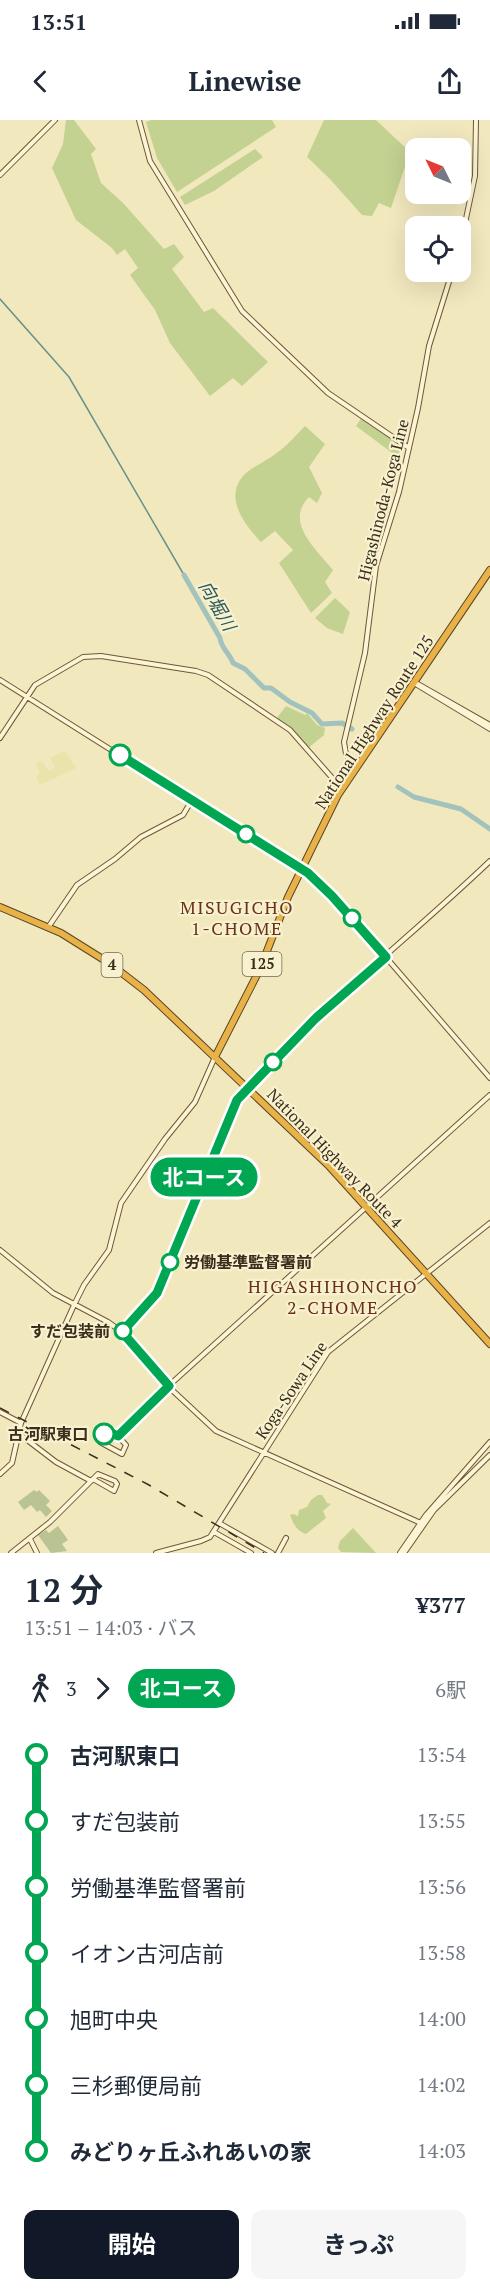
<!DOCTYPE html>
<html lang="ja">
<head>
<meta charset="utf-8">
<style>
	body { margin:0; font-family:"PT Serif","Noto Sans JP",serif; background:#f6f6f7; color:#1f2937; height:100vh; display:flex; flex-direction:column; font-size:22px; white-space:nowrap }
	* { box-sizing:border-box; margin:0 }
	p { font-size:20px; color:#747a83 }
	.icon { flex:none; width:33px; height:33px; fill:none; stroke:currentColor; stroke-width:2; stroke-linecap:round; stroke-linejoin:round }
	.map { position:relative; height:1433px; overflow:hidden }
	.sheet { display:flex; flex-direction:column; background:#fff; flex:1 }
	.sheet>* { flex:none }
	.badge { padding:0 12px; border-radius:20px; font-size:21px; line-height:39px }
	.needle { width:39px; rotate:313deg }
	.tools { position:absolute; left:405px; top:18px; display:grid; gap:12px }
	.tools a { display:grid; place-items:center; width:66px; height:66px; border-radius:12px; background:#fff; box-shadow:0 6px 24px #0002; font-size:30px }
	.map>.badge { position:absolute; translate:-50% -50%; box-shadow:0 0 0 3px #fff }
	.legs { display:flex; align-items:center; gap:9px; height:66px; padding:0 24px; font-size:20px }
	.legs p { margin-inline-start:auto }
	.head { display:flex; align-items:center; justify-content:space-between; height:102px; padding:0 24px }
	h1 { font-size:33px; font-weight:700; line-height:45px }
	.button { display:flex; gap:12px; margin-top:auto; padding:12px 24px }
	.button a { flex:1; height:69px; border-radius:12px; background:#111827; color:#fff; font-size:24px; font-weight:700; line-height:69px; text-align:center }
	.button a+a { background:#f6f6f7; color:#1f2937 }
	ul { padding:0 24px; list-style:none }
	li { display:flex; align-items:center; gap:21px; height:66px; font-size:22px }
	li i { display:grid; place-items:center; width:9px; height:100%; margin:0 8px; background:currentColor }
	li i::after { content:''; width:15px; height:15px; margin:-8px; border:4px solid; border-radius:50%; background:#fff }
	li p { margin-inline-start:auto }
	li:first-child i { background:linear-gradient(#0000 50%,currentColor 0) }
	li:last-child i { background:linear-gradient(currentColor 50%,#0000 0) }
	.status { display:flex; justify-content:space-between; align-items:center; height:42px; padding:0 30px; background:#fff; direction:ltr }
	.status svg { height:16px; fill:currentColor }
	header { display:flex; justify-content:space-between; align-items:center; height:78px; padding:0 24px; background:#fff; font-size:27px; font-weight:700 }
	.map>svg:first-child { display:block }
	.farmland { fill:#e8e4ab }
	.green { fill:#c3d191 }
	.cemetery { fill:#b9c492 }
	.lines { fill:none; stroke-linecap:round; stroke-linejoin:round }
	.stream { stroke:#68928b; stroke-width:1.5 }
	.river { stroke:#a2c3bd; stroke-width:5 }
	.secondary-casing { stroke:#6d5839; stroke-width:6 }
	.highway-casing { stroke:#59452a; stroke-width:8 }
	.secondary { stroke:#fcf4d2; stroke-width:4 }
	.highway { stroke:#e9b246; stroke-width:6 }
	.rail { stroke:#3a2d1b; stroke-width:1.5; stroke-dasharray:10 10; stroke-linecap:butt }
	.line-1-casing { stroke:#fff; stroke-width:14 }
	.line-1 { stroke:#00a651; stroke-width:9 }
	.stop-1-dot { fill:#fff; stroke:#00a651; stroke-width:3 }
	.labels { text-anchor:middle; stroke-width:4.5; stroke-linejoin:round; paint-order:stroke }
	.shield { fill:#f8f1cf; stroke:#736851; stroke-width:1.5 }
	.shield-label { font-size:15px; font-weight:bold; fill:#3a2d1b }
	.street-label { font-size:16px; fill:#3a2d1b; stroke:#f8f1cf }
	.stop-label { font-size:16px; font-weight:bold; fill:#3a2d1b; stroke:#f8f1cf; text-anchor:end }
	.water-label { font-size:18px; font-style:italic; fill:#29595b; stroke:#f8f1cf }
	.neighbourhood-label { font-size:18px; letter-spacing:1.5px; fill:#6a3117; stroke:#f8f1cf }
</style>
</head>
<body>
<div class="status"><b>13:51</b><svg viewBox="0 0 49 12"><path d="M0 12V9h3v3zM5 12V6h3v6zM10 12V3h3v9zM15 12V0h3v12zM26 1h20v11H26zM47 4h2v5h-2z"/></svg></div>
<header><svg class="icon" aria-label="back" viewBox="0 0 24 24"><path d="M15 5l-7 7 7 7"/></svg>Linewise<svg class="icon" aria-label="share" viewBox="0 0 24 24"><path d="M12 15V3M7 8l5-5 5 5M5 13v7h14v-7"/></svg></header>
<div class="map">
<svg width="490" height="1433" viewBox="0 0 490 1433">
	<rect width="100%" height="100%" fill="#f2e8be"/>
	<!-- farmland -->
	<path class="farmland" d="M65,631l11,17 -36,17 -4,-8 4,-3 -4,-10 6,-3 7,10 6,-4 -5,-9z"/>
	<!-- green -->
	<path class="green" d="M66,0h8l22,29 -5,5 10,29 22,20 41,46 10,-5 10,13 -12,12 32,43 9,-4 55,54 -26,24 -9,-8 -23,18 -40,-53 -15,-33 -25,-35 8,-7 -13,-19 -8,6 -5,-7 -36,-28 -24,-52 11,-24z
		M151,0h121l4,7 -99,65 -20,-34 -11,-36z
		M324,0h52l34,32 -19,56 -12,-5 -7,13 -10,-1 -33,-37 -22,-21z
		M255,29l8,8 -49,34 -29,14 -5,-8z
		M362,297l28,19 13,4 -4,18 -43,-32z
		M305,306l20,18 -16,23 13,26 -5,10 -8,-6c-25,25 7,52 24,73l-8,12 7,11 -21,20 -32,-50 14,-13 -18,-19 -14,11c-17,-18 -39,-46 -15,-69 10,-8 22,-13 32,-21 10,-7 18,-17 27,-26z
		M335,478l15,14 -7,22 -16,-6 -12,-10z
		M286,586l19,9 2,-2 10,12 8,3 -1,7 -17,14 -31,-30z
		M318,1375h4l5,8 4,1 -8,7 3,7 -20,16c-10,-4 -12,-9 -16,-19l3,-1 5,2 1,-6 8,-3 4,-7z
		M353,1408l23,25 -35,-1 -3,-4 2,-7z"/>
	<!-- cemetery -->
	<path class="cemetery" d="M34,1370l3,2 2,-2 11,11 -4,4 6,6 -6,6 -6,-7 -3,2 -6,-7 -7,5 -6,-8z
		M58,1406l10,14 -6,4 5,7 -16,2 -13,-18 8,-5 3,3z"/>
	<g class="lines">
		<!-- stream -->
		<path class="stream" d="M0,179l69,78 115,198"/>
		<!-- river -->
		<path class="river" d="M184,455l36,63c1,10 10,16 13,25l12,6 19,19h7l19,14 22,11 10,11 20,-1 10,6
			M398,667l16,10 47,12 29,20"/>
		<!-- secondary casing -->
		<g class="secondary-casing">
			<path id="secondary" d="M139,0l11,41 92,150 86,82 81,55
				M0,55l55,-55
				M460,127l15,-71 1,-56
				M0,560l313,197 46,49 131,152
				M414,563l76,46
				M418,564l72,41
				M0,618l35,-53 48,-28 18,-1 95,15 12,4 82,55 52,59
				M355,649l-9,-15 -2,-12 21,-89 11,-87 23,-74 19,-84 11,-62 23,-74
				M49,806l28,-41 38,-26 26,-22 42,-22 9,-15
				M233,986c11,-21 33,-37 49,-54 66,-67 140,-126 208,-191
				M0,1130l53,43 55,29 14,10 50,58 44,41 207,93
				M0,1292l21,11
				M107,1311l11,5 8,9 -4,9 -22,-12v-3z
				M18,1313l38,29 35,19
				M118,1316l35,-36 337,-305
				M0,1354l12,-11 9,-40 53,-118 10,-20 25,-35 12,-47 44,-64 30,-37 20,-45
				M219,1403l53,30
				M214,1412l37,21
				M30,1419l7,14
				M11,1433l39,-31 48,-48 17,7 2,3 -3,7 -21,-12
				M156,1433l45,-12 9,-4 118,-185 162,-129
				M278,1433l8,-15
				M400,1433l26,-38 64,-73
				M404,1433l30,-43 56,-55"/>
		</g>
		<!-- highway casing -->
		<g class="highway-casing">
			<path id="highway" d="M0,787l61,26 48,30 35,27 184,175 162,179
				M215,937l45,-88 28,-72 50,-102 152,-225"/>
		</g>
		<!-- secondary -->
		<use href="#secondary" class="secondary"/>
		<!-- highway -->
		<use href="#highway" class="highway"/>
		<!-- rail -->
		<path class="rail" d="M0,1288l149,77 115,68"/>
	</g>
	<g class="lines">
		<!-- line-1 casing -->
		<g class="line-1-casing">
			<path id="line-1" d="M104,1314l3,-3 11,5 51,-50 -47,-54 35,-39 80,-193 79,-82 70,-61 -54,-61 -24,-23 -188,-118"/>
		</g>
		<!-- line-1 -->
		<use href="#line-1" class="line-1"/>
	</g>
	<!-- markers -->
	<g class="stop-1-dot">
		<circle cx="120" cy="635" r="10"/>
		<circle cx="246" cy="714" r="8"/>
		<circle cx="352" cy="798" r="8"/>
		<circle cx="273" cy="942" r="8"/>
		<circle cx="170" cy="1142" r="8"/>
		<circle cx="123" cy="1211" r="8"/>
		<circle cx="104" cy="1314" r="10"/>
	</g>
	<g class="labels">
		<!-- shield labels -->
		<g class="shield">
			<rect x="242.5" y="832" width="39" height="24" rx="4.5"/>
			<rect x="101.5" y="833" width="21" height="24" rx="4.5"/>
		</g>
		<g class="shield-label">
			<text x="262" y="849">125</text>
			<text x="112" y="850">4</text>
		</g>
		<!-- street labels -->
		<g class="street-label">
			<text transform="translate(383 380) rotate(-76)" y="6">Higashinoda-Koga Line</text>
			<text transform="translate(374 602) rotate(-57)" y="6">National Highway Route 125</text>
			<text transform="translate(335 1038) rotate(46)" y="6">National Highway Route 4</text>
			<text transform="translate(291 1270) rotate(-56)" y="6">Koga-Sowa Line</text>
		</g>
		<!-- stop labels -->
		<g class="stop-label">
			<text x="184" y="1148" text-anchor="start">労働基準監督署前</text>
			<text x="110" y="1217">すだ包装前</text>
			<text x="88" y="1320">古河駅東口</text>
		</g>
		<!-- water labels -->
		<g class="water-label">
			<text transform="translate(217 486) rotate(60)" y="6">向堀川</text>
		</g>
		<!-- neighbourhood labels -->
		<g class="neighbourhood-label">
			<text x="237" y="794">MISUGICHO<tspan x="237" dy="21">1-CHOME</tspan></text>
			<text x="333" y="1173">HIGASHIHONCHO<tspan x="333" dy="21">2-CHOME</tspan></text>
		</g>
	</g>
</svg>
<div class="tools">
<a><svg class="needle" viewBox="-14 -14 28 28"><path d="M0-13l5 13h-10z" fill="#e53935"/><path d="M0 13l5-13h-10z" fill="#747a83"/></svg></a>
<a><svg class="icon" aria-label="locate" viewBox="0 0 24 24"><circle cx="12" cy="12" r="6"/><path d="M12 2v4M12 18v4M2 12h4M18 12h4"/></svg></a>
</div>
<b class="badge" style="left:204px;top:1057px;background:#00a651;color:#fff">北コース</b>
</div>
<section class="sheet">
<div class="head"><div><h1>12 分</h1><p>13:51 – 14:03 · バス</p></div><b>¥377</b></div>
<div class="legs"><svg class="icon" aria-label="walk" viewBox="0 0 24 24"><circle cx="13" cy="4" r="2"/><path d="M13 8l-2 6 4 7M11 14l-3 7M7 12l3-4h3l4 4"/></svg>3<svg class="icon" aria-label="forward" viewBox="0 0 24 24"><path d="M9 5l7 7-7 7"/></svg><b class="badge" style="background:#00a651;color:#fff">北コース</b><p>6駅</p></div>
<ul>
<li><i style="color:#00a651"></i><b>古河駅東口</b><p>13:54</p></li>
<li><i style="color:#00a651"></i><span>すだ包装前</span><p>13:55</p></li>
<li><i style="color:#00a651"></i><span>労働基準監督署前</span><p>13:56</p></li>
<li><i style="color:#00a651"></i><span>イオン古河店前</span><p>13:58</p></li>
<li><i style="color:#00a651"></i><span>旭町中央</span><p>14:00</p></li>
<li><i style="color:#00a651"></i><span>三杉郵便局前</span><p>14:02</p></li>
<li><i style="color:#00a651"></i><b>みどりヶ丘ふれあいの家</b><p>14:03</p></li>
</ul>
<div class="button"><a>開始</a><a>きっぷ</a></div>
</section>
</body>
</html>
